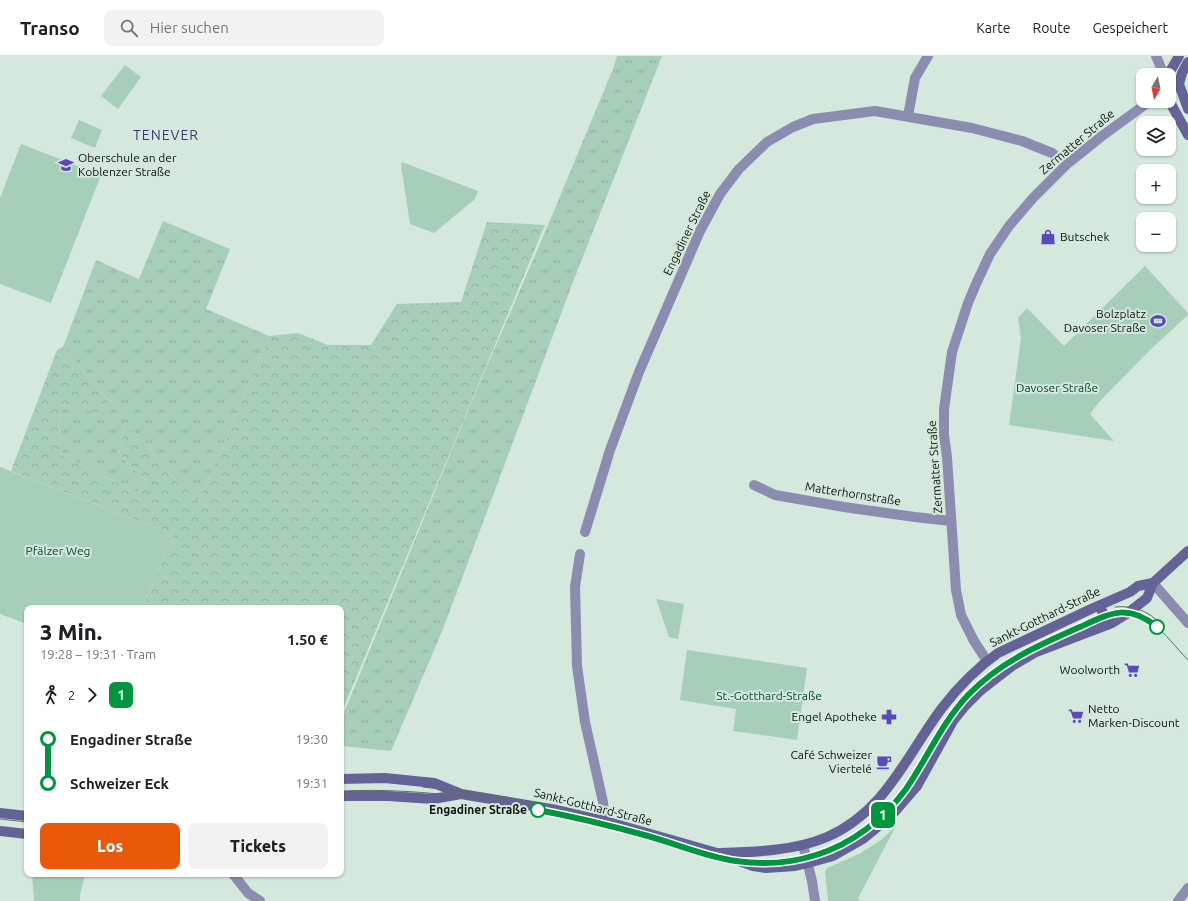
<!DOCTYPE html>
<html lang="de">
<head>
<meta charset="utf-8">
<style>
	body { margin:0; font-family:Ubuntu,sans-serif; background:#f2f2f2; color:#202124; height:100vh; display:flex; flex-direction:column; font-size:15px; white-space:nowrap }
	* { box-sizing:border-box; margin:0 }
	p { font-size:13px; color:#757577 }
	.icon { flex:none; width:22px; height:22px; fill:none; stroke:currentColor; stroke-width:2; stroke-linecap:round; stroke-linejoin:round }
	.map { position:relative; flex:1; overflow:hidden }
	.details { position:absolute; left:24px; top:549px; width:320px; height:272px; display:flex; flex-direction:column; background:#fff; border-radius:8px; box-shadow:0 1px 3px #0004 }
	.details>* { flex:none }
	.badge { padding:0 8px; border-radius:6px; font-size:14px; line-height:26px }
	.needle { width:26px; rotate:189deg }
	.controls { position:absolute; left:1136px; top:12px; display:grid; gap:8px }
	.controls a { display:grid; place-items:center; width:40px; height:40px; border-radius:8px; background:#fff; box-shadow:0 1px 3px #0004; font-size:20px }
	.map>.badge { position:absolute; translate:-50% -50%; box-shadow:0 0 0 2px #fff }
	.legs { display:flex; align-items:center; gap:6px; height:44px; padding:0 16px; font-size:13px }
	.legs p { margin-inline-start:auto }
	.head { display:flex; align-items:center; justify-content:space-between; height:68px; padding:0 16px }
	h1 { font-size:22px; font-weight:800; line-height:30px }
	.primary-button { display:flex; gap:8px; margin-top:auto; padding:8px 16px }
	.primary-button a { flex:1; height:46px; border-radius:8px; background:#ea580c; color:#fff; font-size:16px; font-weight:800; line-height:46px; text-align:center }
	.primary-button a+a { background:#f2f2f2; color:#202124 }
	ul { padding:0 16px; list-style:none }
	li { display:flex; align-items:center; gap:14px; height:44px; font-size:15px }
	li i { display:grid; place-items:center; width:6px; height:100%; margin:0 5px; background:currentColor }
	li i::after { content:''; width:10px; height:10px; margin:-5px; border:3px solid; border-radius:50%; background:#fff }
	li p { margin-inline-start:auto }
	li:first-child i { background:linear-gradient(#0000 50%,currentColor 0) }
	li:last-child i { background:linear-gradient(currentColor 50%,#0000 0) }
	header { display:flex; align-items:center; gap:24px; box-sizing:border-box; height:56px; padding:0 20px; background:#fff; border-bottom:1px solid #e0e0e0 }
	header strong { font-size:19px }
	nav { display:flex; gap:22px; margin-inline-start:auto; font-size:14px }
	.search { width:280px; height:36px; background:#f2f2f2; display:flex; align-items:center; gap:10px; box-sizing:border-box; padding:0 14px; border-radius:8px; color:#757577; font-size:15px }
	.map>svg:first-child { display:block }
	.grass { fill:url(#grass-tufts) }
	.forest { fill:url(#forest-crowns) }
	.green { fill:#a7ceb9 }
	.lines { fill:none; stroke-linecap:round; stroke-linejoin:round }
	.street { stroke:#8c8cb1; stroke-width:10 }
	.secondary { stroke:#646297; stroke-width:10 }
	.tram { stroke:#616d66; stroke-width:1 }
	.line-1-casing { stroke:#fff; stroke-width:9 }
	.line-1 { stroke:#009640; stroke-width:6 }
	.stop-1-dot { fill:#fff; stroke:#009640; stroke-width:2 }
	.labels { text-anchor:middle; stroke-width:4; stroke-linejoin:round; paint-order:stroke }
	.street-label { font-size:12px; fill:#0c130f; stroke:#d4e8dd }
	.poi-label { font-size:12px; fill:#0c130f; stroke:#d4e8dd; text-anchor:end }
	.park-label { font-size:12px; fill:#05452c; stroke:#d4e8dd }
	.stop-label { font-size:12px; font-weight:bold; fill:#0c130f; stroke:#d4e8dd; text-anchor:end }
	.quarter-label { font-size:14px; letter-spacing:1px; fill:#3d3774; stroke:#d4e8dd }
</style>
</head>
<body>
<header>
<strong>Transo</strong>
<div class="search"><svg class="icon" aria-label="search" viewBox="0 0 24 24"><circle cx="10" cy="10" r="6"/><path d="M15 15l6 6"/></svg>Hier suchen</div>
<nav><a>Karte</a><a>Route</a><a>Gespeichert</a></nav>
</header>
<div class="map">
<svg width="1188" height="845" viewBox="0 0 1188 845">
	<defs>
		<pattern id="grass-tufts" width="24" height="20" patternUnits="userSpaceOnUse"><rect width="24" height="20" fill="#a7ceb9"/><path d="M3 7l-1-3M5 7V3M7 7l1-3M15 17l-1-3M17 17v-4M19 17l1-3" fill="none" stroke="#8fb09e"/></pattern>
		<pattern id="forest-crowns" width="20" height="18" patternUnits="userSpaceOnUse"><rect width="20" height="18" fill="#a7ceb9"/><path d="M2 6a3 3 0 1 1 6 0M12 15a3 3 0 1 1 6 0" fill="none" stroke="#8fb09e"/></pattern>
	</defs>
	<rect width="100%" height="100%" fill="#d4e8dd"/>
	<!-- grass -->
	<path class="grass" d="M617,0h45l-89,226 -130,347 -52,122 -50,-5v-26l133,-324 74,-171 65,-156z
		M163,165l67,28 -24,60 63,27 -72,170 -71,-84 -7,32 27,27 -9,12 -75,-38 -4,-28 5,-22 37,7 9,-11 -46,-54 33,-87 43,19z"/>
	<!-- forest -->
	<path class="forest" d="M487,166l58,3 -204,489v-106h-199l32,-73 -163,-64 46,-121 6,-3 46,54 -9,12 -37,-8 -5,22 4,28 75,38 9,-12 -27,-27 7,-32 71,84 72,-170 29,-3 30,12h43l26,-41 64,-2z"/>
	<!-- green -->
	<path class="green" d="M125,9l16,12 -23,32 -17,-13z
		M79,64l23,10 -7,18 -24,-10z
		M21,88l80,31 -50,128 -51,-19v-86z
		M402,106l76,29 -3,8 -41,34 -24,-9 -9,-59z
		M1145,210l43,47v2l-38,35 -51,52 -9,12 24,27 -105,-16 12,-87 -3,-20 9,-10 37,38z
		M0,411l174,68 -32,73h-115v16l-27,-10z
		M656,543l28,5 -6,35 -9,-2z
		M687,594l120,18 -10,72 -64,-9 3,-22 -56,-9z
		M896,770l-38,72 2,3h-32l-3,-29 2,-4 32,-14 22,-14z
		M32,818h53l-5,21v6h-46z"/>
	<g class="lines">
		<!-- street -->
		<path class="street" d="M1156,0l8,19
			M908,60l7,-38 13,-22
			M754,429l21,10 69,12 71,10 36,4
			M585,476l25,-82 29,-78 61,-141 20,-37 19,-25 28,-27 26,-15 20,-8 62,-8 97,17 50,13 30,12 15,11
			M580,498l-5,33 2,79 8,56 18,80 2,19
			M1153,527l35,40
			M987,605l-13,-20 -13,-26 -5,-25 -9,-133 -3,-22v-26l8,-57 16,-49 8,-19 14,-30 19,-28 24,-28 34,-34 35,-28 48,-35
			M803,789l9,36 3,20
			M233,818l15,19 12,8
			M1178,845l10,-13"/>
		<!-- secondary -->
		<path class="secondary" d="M1168,19l11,-19
			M1169,28h10
			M1179,28l9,25
			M1179,28l3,-11 6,-11
			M1169,41l2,7 17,31
			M1098,550c7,7 7,11 6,20
			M341,723l44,-1 49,5 27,11 96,16 48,11 112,32 36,13 13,2 29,-2 13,-3 25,-7 30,-17 28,-23 26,-30 36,-65 12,-15 16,-16 31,-24 24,-14 76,-29 16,-10 19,-15 6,-15 35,-32
			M341,740h47l45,3 28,-5
			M0,757l27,3
			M0,775l27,3
			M720,797c35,-1 74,-2 107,-16 59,-26 79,-81 115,-129 16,-21 35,-40 56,-55l93,-44 39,-17 8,-6 15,-3"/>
		<!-- tram -->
		<path class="tram" d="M1115,551c19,-2 33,4 46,17
			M423,731l80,10 86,17
			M341,735c83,-4 174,11 254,31 47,11 93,28 140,39 67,7 133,-16 172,-74 21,-31 36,-65 62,-93 37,-39 89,-59 138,-79 40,-10 57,20 81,45
			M0,763l27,3"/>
	</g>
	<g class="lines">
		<!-- line-1 casing -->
		<g class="line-1-casing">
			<path id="line-1" d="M538,754c37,7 74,16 110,26 29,8 58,21 88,25 27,4 55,2 80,-6 36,-11 68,-36 90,-66 22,-32 35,-65 62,-94 32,-33 71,-50 112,-68 30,-14 48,-24 77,0"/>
		</g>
		<!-- line-1 -->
		<use href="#line-1" class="line-1"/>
	</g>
	<!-- icons -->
	<defs>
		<g id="school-bare" transform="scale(1.2)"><path d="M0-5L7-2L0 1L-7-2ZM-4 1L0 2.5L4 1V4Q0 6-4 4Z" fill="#5b48c1" stroke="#d4e8dd" stroke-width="2.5" paint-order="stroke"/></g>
		<g id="shop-bare" transform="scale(1.2)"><path d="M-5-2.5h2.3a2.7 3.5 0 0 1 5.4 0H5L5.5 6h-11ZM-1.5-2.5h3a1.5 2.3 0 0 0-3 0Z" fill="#5b48c1" stroke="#d4e8dd" stroke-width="2.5" paint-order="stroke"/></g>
		<g id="stadium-bare" transform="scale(1.2)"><path d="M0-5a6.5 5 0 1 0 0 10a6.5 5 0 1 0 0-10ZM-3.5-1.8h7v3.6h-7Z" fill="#5b48c1" stroke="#d4e8dd" stroke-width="2.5" paint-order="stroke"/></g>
		<g id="supermarket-bare" transform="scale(1.2)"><path d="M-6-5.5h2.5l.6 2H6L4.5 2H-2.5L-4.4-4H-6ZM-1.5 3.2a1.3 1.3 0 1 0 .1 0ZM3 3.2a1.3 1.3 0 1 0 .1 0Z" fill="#5b48c1" stroke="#d4e8dd" stroke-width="2.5" paint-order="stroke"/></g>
		<g id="pharmacy-bare" transform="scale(1.2)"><path d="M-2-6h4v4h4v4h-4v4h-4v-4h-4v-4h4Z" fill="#5b48c1" stroke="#d4e8dd" stroke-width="2.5" paint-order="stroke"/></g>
		<g id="cafe-bare" transform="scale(1.2)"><path d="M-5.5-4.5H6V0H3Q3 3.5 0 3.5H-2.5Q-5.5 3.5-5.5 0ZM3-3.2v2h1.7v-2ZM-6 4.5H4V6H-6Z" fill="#5b48c1" stroke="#d4e8dd" stroke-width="2.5" paint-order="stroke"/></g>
	</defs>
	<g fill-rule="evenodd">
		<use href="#school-bare" x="66" y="109"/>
		<use href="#shop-bare" x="1048" y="181"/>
		<use href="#stadium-bare" x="1158" y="265"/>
		<use href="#supermarket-bare" x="1132" y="614"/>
		<use href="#supermarket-bare" x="1076" y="660"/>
		<use href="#pharmacy-bare" x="889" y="661"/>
		<use href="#cafe-bare" x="884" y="706"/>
	</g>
	<!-- markers -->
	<g class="stop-1-dot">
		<circle cx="1157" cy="571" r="7"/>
		<circle cx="538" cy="754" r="7"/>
	</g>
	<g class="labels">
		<!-- street labels -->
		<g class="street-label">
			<text transform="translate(1077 86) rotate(-40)" y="4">Zermatter Straße</text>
			<text transform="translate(687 177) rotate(-64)" y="4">Engadiner Straße</text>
			<text transform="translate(935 411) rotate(-94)" y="4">Zermatter Straße</text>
			<text transform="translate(853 438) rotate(9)" y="4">Matterhornstraße</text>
			<text transform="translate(1045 561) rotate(-26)" y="4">Sankt-Gotthard-Straße</text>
			<text transform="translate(593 751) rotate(14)" y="4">Sankt-Gotthard-Straße</text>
		</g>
		<!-- poi labels -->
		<g class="poi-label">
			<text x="78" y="106" text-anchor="start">Oberschule an der<tspan x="78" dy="14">Koblenzer Straße</tspan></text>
			<text x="1060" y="185" text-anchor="start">Butschek</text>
			<text x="1146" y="262">Bolzplatz<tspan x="1146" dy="14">Davoser Straße</tspan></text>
			<text x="1120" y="618">Woolworth</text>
			<text x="1088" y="657" text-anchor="start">Netto<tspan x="1088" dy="14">Marken-Discount</tspan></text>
			<text x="877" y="665">Engel Apotheke</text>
			<text x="872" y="703">Café Schweizer<tspan x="872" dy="14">Viertelé</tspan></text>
		</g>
		<!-- park labels -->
		<g class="park-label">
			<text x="1057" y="336">Davoser Straße</text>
			<text x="58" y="499">Pfälzer Weg</text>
			<text x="769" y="644">St.-Gotthard-Straße</text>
		</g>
		<!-- stop labels -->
		<g class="stop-label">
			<text x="527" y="758">Engadiner Straße</text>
		</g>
		<!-- quarter labels -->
		<g class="quarter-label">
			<text x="166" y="84">TENEVER</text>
		</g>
	</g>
</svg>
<div class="controls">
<a><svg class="needle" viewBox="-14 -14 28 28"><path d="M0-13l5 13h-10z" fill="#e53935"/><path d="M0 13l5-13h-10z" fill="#757577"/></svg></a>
<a><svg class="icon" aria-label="layers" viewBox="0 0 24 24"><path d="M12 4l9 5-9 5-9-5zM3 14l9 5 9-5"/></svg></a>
<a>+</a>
<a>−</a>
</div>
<b class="badge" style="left:883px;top:759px;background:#009640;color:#fff">1</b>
<section class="details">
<div class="head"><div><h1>3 Min.</h1><p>19:28 – 19:31 · Tram</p></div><b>1.50 €</b></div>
<div class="legs"><svg class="icon" aria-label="walk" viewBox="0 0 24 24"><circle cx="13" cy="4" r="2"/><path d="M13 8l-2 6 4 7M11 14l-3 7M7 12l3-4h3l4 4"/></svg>2<svg class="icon" aria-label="forward" viewBox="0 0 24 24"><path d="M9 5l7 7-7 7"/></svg><b class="badge" style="background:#009640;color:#fff">1</b></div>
<ul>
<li><i style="color:#009640"></i><b>Engadiner Straße</b><p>19:30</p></li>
<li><i style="color:#009640"></i><b>Schweizer Eck</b><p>19:31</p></li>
</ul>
<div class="primary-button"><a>Los</a><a>Tickets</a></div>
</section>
</div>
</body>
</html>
